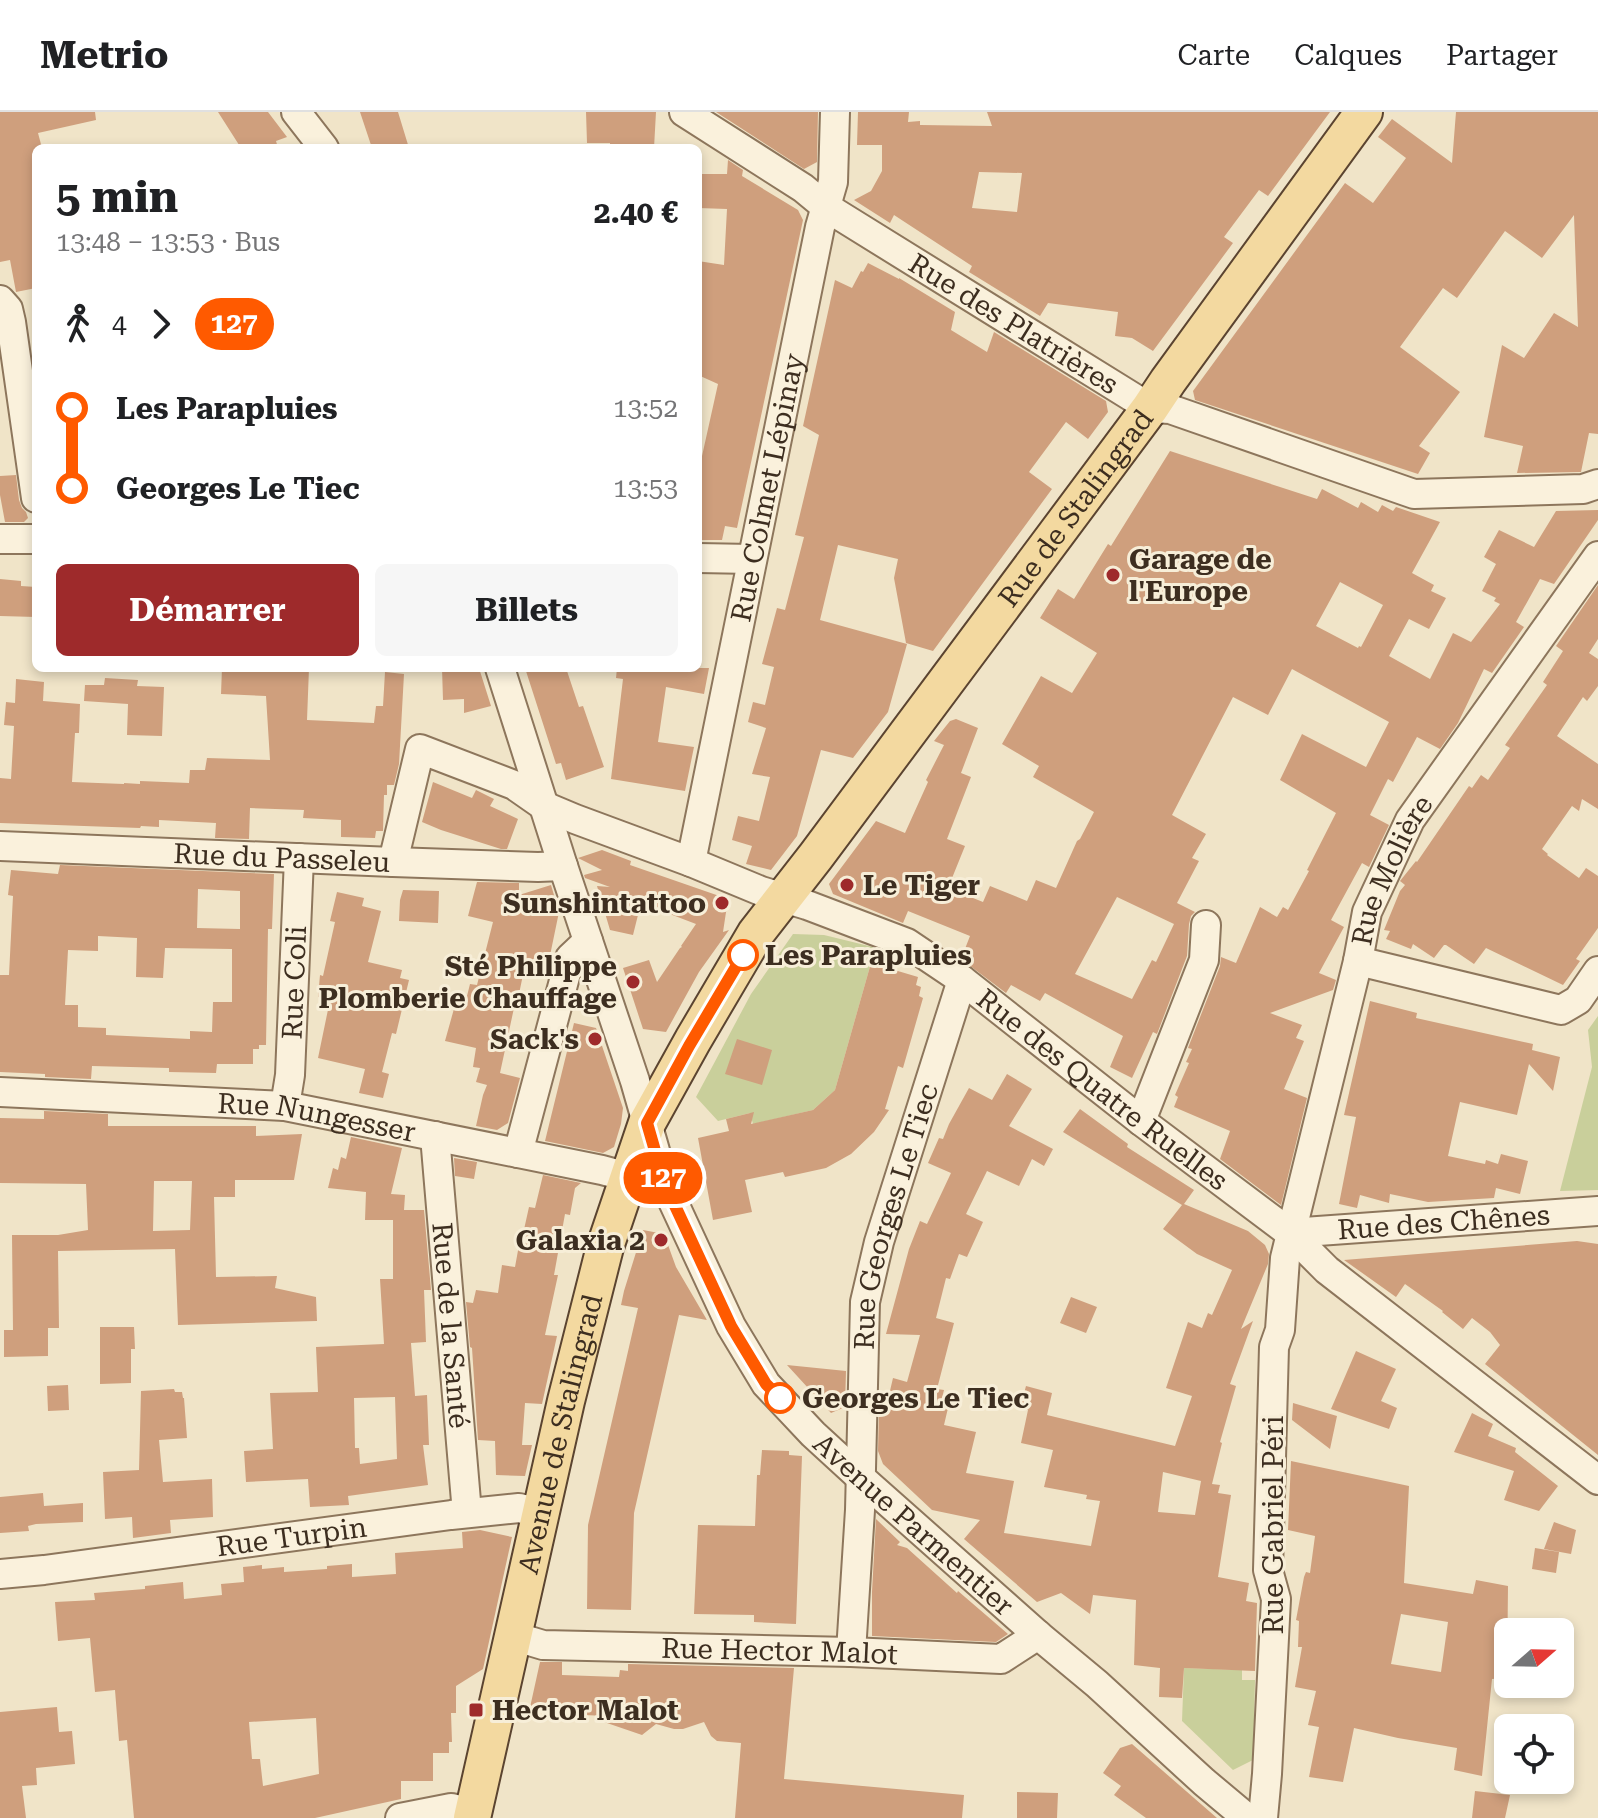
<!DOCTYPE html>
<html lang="fr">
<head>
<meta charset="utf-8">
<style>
	body { margin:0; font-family:"Roboto Serif",serif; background:#f6f6f6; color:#202124; height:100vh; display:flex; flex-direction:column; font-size:30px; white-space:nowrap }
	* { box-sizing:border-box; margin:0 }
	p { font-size:26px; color:#757577 }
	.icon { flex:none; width:44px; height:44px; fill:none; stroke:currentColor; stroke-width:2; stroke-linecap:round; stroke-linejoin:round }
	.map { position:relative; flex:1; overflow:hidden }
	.drawer { position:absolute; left:32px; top:32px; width:670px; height:528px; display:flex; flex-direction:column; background:#fff; border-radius:12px; box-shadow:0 4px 12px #0003 }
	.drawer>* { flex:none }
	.badge { padding:0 16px; border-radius:26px; font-size:28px; line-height:52px }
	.needle { width:52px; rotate:70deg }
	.buttons { position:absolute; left:1494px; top:1506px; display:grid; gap:16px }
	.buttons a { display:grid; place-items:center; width:80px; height:80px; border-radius:12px; background:#fff; box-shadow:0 4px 12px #0003; font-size:40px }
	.map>.badge { position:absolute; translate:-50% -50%; box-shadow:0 0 0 4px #fff }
	.legs { display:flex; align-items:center; gap:12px; height:88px; padding:0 24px; font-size:26px }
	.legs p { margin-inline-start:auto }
	.summary { display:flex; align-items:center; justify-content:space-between; height:136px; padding:0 24px }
	h1 { font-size:44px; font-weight:700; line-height:60px }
	.primary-button { display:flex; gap:16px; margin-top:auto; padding:16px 24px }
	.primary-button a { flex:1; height:92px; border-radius:12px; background:#9e2a2b; color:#fff; font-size:32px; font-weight:700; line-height:92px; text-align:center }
	.primary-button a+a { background:#f6f6f6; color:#202124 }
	ul { padding:0 24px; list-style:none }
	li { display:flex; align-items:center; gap:28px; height:80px; font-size:30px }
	li i { display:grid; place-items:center; width:12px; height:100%; margin:0 10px; background:currentColor }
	li i::after { content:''; width:20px; height:20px; margin:-10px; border:6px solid; border-radius:50%; background:#fff }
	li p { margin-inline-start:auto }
	li:first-child i { background:linear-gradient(#0000 50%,currentColor 0) }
	li:last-child i { background:linear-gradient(currentColor 50%,#0000 0) }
	header { display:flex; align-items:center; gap:48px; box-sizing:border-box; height:112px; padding:0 40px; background:#fff; border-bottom:2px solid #e0e0e0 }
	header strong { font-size:38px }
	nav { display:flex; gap:44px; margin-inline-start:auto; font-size:28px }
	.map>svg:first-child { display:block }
	.green { fill:#c9cf9b }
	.building { fill:#cf9f7d; fill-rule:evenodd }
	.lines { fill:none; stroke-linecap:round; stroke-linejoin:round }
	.minor-casing { stroke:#8d765c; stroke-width:32 }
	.major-casing { stroke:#5b4430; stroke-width:40 }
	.minor { stroke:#faf1dc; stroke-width:28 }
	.major { stroke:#f3d9a0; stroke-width:36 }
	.line-1-casing { stroke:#fff; stroke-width:18 }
	.line-1 { stroke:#ff5a00; stroke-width:12 }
	.poi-dot { fill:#9e2a2b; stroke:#f7eed8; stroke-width:3 }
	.stop-1-dot { fill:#fff; stroke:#ff5a00; stroke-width:4 }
	.labels { text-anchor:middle; stroke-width:6; stroke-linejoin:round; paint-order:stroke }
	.street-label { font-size:28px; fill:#3d2e20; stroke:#f7eed8 }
	.poi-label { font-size:28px; font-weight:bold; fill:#3d2e20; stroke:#f7eed8; text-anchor:end }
	.stop-label { font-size:28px; font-weight:bold; fill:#3d2e20; stroke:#f7eed8; text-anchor:start }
</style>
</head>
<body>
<header>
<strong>Metrio</strong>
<nav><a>Carte</a><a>Calques</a><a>Partager</a></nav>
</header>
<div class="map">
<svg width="1598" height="1706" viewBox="0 0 1598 1706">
	<rect width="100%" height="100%" fill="#f0e4c8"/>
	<!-- green -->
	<path class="green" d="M793,822l31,1 49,12 -2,16 -36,127 -22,20 -60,14 -3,-11 -32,8 -22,-24 55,-103z
		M1598,904v174l-38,1 32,-124 -4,-37z
		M1184,1556l58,2v10h13l-2,80 -20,10 -51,-49z"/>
	<!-- building -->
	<path class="building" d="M0,0h95l1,8 -58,13 4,15h-6v140l-20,4 -6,-32 -10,2z
		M218,0h50l19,25 -11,4 2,7h-37z
		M360,0h38l11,36h-37z
		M586,0h70l-2,36h-44v-5h-23z
		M716,0h102l-1,50 -13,7z
		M858,0h51l-1,10 12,-1v4l72,1 -5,-14h343l-62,84 -9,-6 -35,47 9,6 -80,108 -21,-13 -17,-2 3,-24 -70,-9 -8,13 -71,-44 3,-6 -78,-51 -4,8 -36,-23 17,-9 11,-20v-26h-25zM979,60l43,1 -5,39 -45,-4z
		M1456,0h142v322l-9,-1 -8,39 -64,1 6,-27 -39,-9 18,-92 22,13 30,-45 24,14 -4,-112 -32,43 -37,-27 -48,67 -14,-10 -43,59 60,45 -41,54 11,7 -12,21 -223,-74 -2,-9 152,-208 28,20 33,-45 -28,-21 14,-18 60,44z
		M728,48l15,10 -1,6 56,34 5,10 -66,308 -12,-2 -3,14h-24v-66l20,-90 -20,-9v-114l26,4 3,-56 -29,-1 1,-34h28z
		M868,151l31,16v-1l56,34 -4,18 36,22 7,-20 112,69 2,11 -20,27 -22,-17 -37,50 23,17 -119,162 -27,-8 -12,-65 4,-19 -60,-14 -18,75 87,24 -19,68 -35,46 -32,-8 -24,86 -26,34 -25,-6 6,-18 -20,-6 6,-24 21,5 11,-44 -18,-3 14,-46 -18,-6 5,-20 12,3 9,-38 -12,-3 15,-56 8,2 19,-73 -9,-2 24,-100 -16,-9 32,-146 17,8 9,-17 2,1z
		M1170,339l147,48 5,-10 36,19 3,-6 17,10 4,-7 11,6 3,-4 44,15 -28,51 22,12 -3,6 15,7 -17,31 -20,-10 -20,37 41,23 23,-46 18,9 29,-38 -6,-3 2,-3 -14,-7 14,-27 -12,-7 15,-27 35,17 22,-36 42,-1v10l-44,64 -14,-5 -24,43 8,5 -32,46 -8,-4 -26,54 -18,26 -23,-12 -24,45 -5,-3 -18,36 19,10 -20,42 -7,-4 -31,57 13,7 -25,46 17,7 -3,10 -63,23 32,12 -6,13 8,3 -20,48 23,9 -26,107 -61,-46 10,-28 -56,-24 4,-10 -3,-2 14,-32 -3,-1 6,-13 -4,-1 32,-82 1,-9 15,6 24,-56 17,10 6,-10 5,3 21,-39 -2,-1 29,-57 -56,-33 22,-46 64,33 23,-45 -97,-53 -24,46 -35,-18 -61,118 34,19 -14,24 7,3 -22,42 18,9 -4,4 -2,8 -2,32 -30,78 -4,-2 -21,46 -22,-11 13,-31 -78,-43 -5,8 -29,-16 -5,8 -45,-34 9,-23 -62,-25 -5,12 -70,-29 -4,-10 47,-63 29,12 23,-51 -2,-2 18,-35 -10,-4 16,-20 6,-2 22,9 -17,45 10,4 -24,62 18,7 -17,42 35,14 7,-16 37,15 9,-21 20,8 21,-47 3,-2 14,-27 -61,-35 6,-11 -37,-22 39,-68 31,17 25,-40 -57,-35 18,-29 16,10 34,-55 3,2zM1340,470l43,23 -22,42 -2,-1 -1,2 -42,-22zM1117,785l57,27 -18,38 -4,-2 -20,39 -57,-25z
		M16,363l3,25 3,8 4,4 2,6 -4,4h-19l-5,-27v-19z
		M0,467l21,2v5l15,1v30l-36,-1z
		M1598,473v54l-9,14 9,6v27l-11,15 -4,-4 -26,39 41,28v45l-16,-10 -3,12 -7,-5 -30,43 6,5 -1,1 32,23 7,-10 12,8v52l-22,31 4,2 -17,24 -77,-37 -12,16 -28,-19h-2l-10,13 -21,-14 -2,5 -25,-10 4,-8 -6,-1 16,-39 5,-6 -5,-4 16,-20 1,1 52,-76 3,2 9,-13 7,5 22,-32 -5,-3 42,-60 -4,-3 20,-31 -7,-5z
		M222,556h87l-2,52 67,3 2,-17h7l2,-34 19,2 -5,90 -5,21h-7v10h-3l-1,36h-7l-1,7 -34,-1v-17l-38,-2 1,-8 -54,-2 -1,31 -34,-1 1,-15 -57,-3v7l-18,-1 -1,2 -140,-5v-45l11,1 3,-53 -10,-1 2,-23 9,1 1,-24 28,3 -1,19 37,3 -1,29h-4l-3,49 52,2v-1l16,1v-3l49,2 1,-13h15l2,-12 63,2 -4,-64 -45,-2z
		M442,556h37l12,38 -27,7v-14l-21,1z
		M525,556h41l13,39 4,-1 21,61 -38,13 -5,-17 -5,1z
		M617,556h92l-5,26 -38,-7 -8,55 36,5 -9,44 -74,-12 12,-100 -7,-1z
		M105,566l33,2 -1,6 27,1 -2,49 -35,-1 1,-31 -44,-3 1,-16h19z
		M433,670l39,16 4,-8 18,9 -4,7 28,13 -11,30h-6l-60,-19 -19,-8z
		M602,738l29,11 -1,4 98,34 -5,33 6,-2 -30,42 -33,60 -23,-3 -20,-61 26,-8 8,22 23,-34 2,-1 -1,-1 15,-22 -55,-21 -8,32 -23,-5 -13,-44 13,1 -25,-9 -1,-3 18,-5 -24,-12z
		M60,753l214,9 -2,55h-4l-2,116h-7v4h-6v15h-36l-1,9 -47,-1v-4l-77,-2 -1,13 -46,-2v-3l-45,-2v-97h9l4,-79 -5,-1 3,-25 47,4zM198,777l42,2v38l-43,-1zM98,824l39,2 -1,39 27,1 2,-30 67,1v53h-19l-1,30 -22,-1v8l-84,-4v-7l-28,-1v-22h-13l3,-55 30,1z
		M477,770l42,1v12l32,-10 8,27 -12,58 -22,-5 -6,29h-2l-17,79 20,5 -12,45 -11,7 -21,-4 7,-31 4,-10 -11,-3 4,-14 -7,-1 3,-19 -31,-7 12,-43 9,2 4,-16 7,1 16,-63 -25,-6z
		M403,778l36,1 -1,32 -39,-2 1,-21z
		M337,780l27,6 -2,8 19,5 -13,51 34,8 -2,8 9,2 -13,54 -4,-1 -10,39 7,2 -6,24 -24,-5 6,-24 -47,-11 12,-58 -12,-3 2,-22 3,1 12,-54 -5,-1z
		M871,851l47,14 -2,8 5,2 -2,9 4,2 -20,70 -5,-2 -13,43 4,1 -15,22 -23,22 -25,14 -41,9 -2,-5 -38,8 7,32 -39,8 -15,-82 31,-7 -3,-12 28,-7 -3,12 62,-14 22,-20z
		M1370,889l47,12 -1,5 117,26 -1,6 28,7 -7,34 -24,-27 -12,51 -57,-13 -12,54 37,8 1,-4 12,4 3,-10 27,7 -8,33 -24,-6 -2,10 -66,4 -38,-8 -1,9 -29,-8 -3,13 -18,-4 17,-87 -12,-2z
		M574,911l22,5 27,80 -2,16 -7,23 -11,6 -58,-12z
		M737,927l35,11 -10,35 -37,-11z
		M1007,962l25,15 -23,37 44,23 -9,17 -12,-7 -13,27 -32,-15 -21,43 17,8 -16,35 -8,-3 -9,25 -4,-1 -10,40 18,5 -17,66 7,1 -4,16 8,2 -4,17 32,7 -10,41 48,8 -10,52 87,13 9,-45 -14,-2 1,-4 -43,-8 9,-37 -32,-7 7,-33 -8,-2 6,-22 26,7 -5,22 128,31 17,-50 -26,-8 22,-66 14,6 6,-15 4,2 20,-45 -35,-16 -34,-25 19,-24 -119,-73 17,-23 48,35 -1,3 67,43 -10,14 64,27 17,14 4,9 -1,10 -27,65 12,-8 -23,63 6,2 -16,56 2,1 -10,41 8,1 -2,8 13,2 -13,82 31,6 -3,18 11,2 -2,68 -71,-3 -2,30 -23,-1 1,-29 -26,-3 2,-65 -43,-5 -3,19 -29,-21 -24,9 -73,-63 16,-19 -48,-10 -49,-46 -5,-13 1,-41 6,2 8,-34 14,4 13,-47 -34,-1 23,-85 11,-28 7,3 24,-51 -23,-10 11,-25 4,1 6,-15 20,-36 23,12zM1163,1360l38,9 -6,34 -37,-3z
		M44,999l64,3v12h148v10l46,-2 -8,46h-59v17h-21l2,80 61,-1 -2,12 41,9 1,24 -139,4 -3,-76 -117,2 1,77h-11v28l-44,1v-27h9l-1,-95h46l30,-5 -2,-46 -86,-1v-65l44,1zM154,1069h38l-2,49 -37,1z
		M351,1025l51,11 -11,46 14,1 -1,15h20l7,80h-7l2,52 -15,1 4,53 12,-1 2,50h-6l5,40 -80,11 1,9 -39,2 -2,-28 -62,3 -2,-31 29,-2 -3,-56 48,-1 -2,-45 68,-3 -4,-65h13v-59h-28l1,-28 -38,-4 5,-20 5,2 3,-13 5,2zM395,1285l2,62 -37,5 -1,-16h-4l-1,-50z
		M454,1046l23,4 -3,17 -19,-3z
		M543,1063l38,8 -6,5 -5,27 -5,-1 -11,61h4l-13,60 12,1 -15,68 -17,-1 -3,42h10l-7,31 -29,-1 -1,-34 -17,-1 -6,-92 -2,-1 -4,-45 7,1 3,-13 22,3 4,-28 13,2 6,-33h2l6,-27 6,1z
		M643,1118l21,4 12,33 31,53 -28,-5 -45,198 -3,97 -44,-1 1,-84 50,-217 -17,-3 3,-14z
		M1577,1129l21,3v211l-113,-91 15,-19 -10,-13 -18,-14 -9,11 -21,-17 1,-1 -38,-27 -9,13 -52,-37z
		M1071,1185l26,10 -11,26 -26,-10z
		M100,1215h34l1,22h-4v34l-31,1z
		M1356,1239l40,18 -15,32 16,7 -8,21 -58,-20z
		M787,1253l59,6 -1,36 -14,6z
		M68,1273l1,25 -21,1 -1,-25z
		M174,1277l1,3h7l1,6h1l3,40 -28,2 4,42 49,-3 1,38 -43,3 1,13 -38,5 -1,-21 -27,2 -2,-47 36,-2 2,-79z
		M1293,1291l44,13 -7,33 -38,-29z
		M1472,1301l21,11 -5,12 28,12 -1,4 43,34 -19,25 -35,-11 10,-29 -60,-19z
		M762,1338l27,1v4l13,1 -6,168 -42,-2v-7l-60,-1 4,-89 57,1 2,-51h3z
		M1291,1349l118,25 -5,97 69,11 3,-14 32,6 -1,92 -15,1 -10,97 -28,-6 3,-22 -59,-10 -44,-10 -11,54 -34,-5 10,-50 -11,-2 8,-34 -21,-4 7,-40h-4l1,-26 -3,-1 8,-43 2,-5 4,1 5,-37 -27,-6zM1401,1502l47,8 -7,50 -50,-8z
		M43,1381l1,13 39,-3v19l-47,2 -8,2 1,5 -29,2v-36z
		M876,1407l24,23 -3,3 10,3 50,45 1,-2 50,43 -12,8 -124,-6v-44z
		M1554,1410l22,8 -5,24 -27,-5z
		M480,1418l32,7 -29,132 -27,17v27h-5l1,29h-3v11h-16v28h-32v18l-86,19h-181l-7,-78 -8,1 -4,-51 -20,2 -5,-54 -32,3 -3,-39 40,-2 -1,-7 51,-4v-3l38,-4 1,17 38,-4 -1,-11 23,-2 -1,-15 19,-2v4l22,-2v5l43,-3v-3l25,-2v13l44,-3 -1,-21 68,-5 -1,-16zM316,1606l3,56 -56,12 -3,-27h-8l-3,-37z
		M1535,1436l24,4 -3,21 -24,-4z
		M540,1550h22v13l57,2 1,-7 8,1v-7l166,4 -10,111 180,16 -2,23h-227l6,-75 -24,-2 -6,-5 -7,-14 -21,7h-9l-18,-5 -14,11 -38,-13v-6l-75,-4z
		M57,1595l2,25 13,-1 3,33 -39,4 1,17 -15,1 4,32h-26v-106z
		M1132,1632l85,74h-71l-32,-23 7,-9 -18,-13 17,-25z
		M1475,1679l35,4 -5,23h-33z
		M1017,1680l41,1 -1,25h-40z"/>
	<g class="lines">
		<!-- minor casing -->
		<g class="minor-casing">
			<g id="minor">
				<path d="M296,0l28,36"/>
				<path id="s1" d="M684,0l119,76 23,19 324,201 20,1 244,85 169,-5 15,-5"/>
				<path d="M0,188l8,9 3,13 25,176"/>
				<path d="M0,427h36"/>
				<path d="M698,446l54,1"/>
				<path id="s2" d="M500,556l63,198 72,215 29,101 67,144 35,58 47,50 48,44 177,157 59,49 107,98 43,36"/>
				<path id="s3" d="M0,734l393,16 145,5 25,-1"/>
				<path id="s4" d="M393,750l27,-113 94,36 30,21 31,13 116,43 70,29 46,14 100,38 55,37 179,141 149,112 37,37 271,210"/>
				<path id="s5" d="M691,750l129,-635 13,-45 2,-70"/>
				<path d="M1358,849l203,49 17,-10 20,-29"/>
				<path id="s6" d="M0,980l285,14 317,64 26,7"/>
				<path id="s7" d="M285,994l5,-31 9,-217"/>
				<path d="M1141,1009l63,-161 2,-35"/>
				<path id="s8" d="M435,1024l32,377"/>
				<path d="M518,1041l52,-195 18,-17"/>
				<path id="s9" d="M1290,1121l308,-22"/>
				<path id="s10" d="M0,1462l44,-4 407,-55 68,-7 22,5"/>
				<path id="s11" d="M513,1524l30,9 308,7 150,7 37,-24"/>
				<path id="s12" d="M851,1540l9,-142 5,-208 14,-60 83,-262"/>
				<path d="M400,1706l51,-10 23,5"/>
				<path id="s13" d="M1263,1706l4,-44 9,-175 -8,-29 6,-223 6,-17 5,-72 73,-297 9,-49 43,-92 188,-264"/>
			</g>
		</g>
		<!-- major casing -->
		<g class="major-casing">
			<g id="major">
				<path id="s14" d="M472,1706l94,-417 39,-154 42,-124 46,-83 63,-107 60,-77 334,-448 18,-27 196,-269"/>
			</g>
		</g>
		<!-- minor -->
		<use href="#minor" class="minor"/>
		<!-- major -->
		<use href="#major" class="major"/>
	</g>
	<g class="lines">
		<!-- line-1 casing -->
		<g class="line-1-casing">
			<path id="line-1" d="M743,843l-54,91 -42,77 17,59 67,144 35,58 14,14"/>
		</g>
		<!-- line-1 -->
		<use href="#line-1" class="line-1"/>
	</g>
	<!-- markers -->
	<g class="poi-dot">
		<circle cx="1113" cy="463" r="8"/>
		<circle cx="847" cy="773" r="8"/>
		<circle cx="722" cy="791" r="8"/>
		<circle cx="633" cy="870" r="8"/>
		<circle cx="595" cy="927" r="8"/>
		<circle cx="661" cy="1128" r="8"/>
		<rect x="468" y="1590" width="16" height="16" rx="4"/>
	</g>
	<g class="stop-1-dot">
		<circle cx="743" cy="843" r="14"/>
		<circle cx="780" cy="1286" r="14"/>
	</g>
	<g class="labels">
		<!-- street labels -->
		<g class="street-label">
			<text dy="10" stroke="none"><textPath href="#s1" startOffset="392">Rue des Platrières</textPath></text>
			<text dy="10" stroke="none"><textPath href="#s5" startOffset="382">Rue Colmet Lépinay</textPath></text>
			<text dy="10" stroke="none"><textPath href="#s14" startOffset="1468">Rue de Stalingrad</textPath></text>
			<text dy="10" stroke="none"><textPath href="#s3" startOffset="282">Rue du Passeleu</textPath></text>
			<text dy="10" stroke="none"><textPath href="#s13" startOffset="966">Rue Molière</textPath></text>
			<text dy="10" stroke="none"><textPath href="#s7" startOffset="124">Rue Coli</textPath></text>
			<text dy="10" stroke="none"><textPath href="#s4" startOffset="886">Rue des Quatre Ruelles</textPath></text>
			<text dy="10" stroke="none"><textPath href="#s6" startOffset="318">Rue Nungesser</textPath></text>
			<text dy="10" stroke="none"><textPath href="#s12" startOffset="440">Rue Georges Le Tiec</textPath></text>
			<text dy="10" stroke="none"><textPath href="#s9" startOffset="154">Rue des Chênes</textPath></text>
			<text dy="10" stroke="none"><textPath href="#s8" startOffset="190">Rue de la Santé</textPath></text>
			<text dy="10" stroke="none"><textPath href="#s14" startOffset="394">Avenue de Stalingrad</textPath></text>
			<text dy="10" stroke="none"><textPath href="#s2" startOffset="970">Avenue Parmentier</textPath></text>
			<text transform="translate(1273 1413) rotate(-90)" y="10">Rue Gabriel Péri</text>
			<text dy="10" stroke="none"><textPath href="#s10" startOffset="294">Rue Turpin</textPath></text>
			<text dy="10" stroke="none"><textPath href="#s11" startOffset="268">Rue Hector Malot</textPath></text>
		</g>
		<!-- poi labels -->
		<g class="poi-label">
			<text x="1129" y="457" text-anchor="start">Garage de<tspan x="1129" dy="32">l'Europe</tspan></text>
			<text x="863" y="783" text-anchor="start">Le Tiger</text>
			<text x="706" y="801">Sunshintattoo</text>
			<text x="617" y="864">Sté Philippe<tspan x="617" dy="32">Plomberie Chauffage</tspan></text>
			<text x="579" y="937">Sack's</text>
			<text x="645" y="1138">Galaxia 2</text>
			<text x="492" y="1608" text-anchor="start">Hector Malot</text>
		</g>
		<!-- stop labels -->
		<g class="stop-label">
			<text x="765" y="853">Les Parapluies</text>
			<text x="802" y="1296">Georges Le Tiec</text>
		</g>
	</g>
</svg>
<div class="buttons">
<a><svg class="needle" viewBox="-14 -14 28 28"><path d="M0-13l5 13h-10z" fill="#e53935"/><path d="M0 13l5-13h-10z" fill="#757577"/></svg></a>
<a><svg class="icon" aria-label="locate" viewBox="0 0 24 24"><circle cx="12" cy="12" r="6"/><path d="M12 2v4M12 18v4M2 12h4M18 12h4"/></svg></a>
</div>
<b class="badge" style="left:663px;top:1066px;background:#ff5a00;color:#fff">127</b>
<section class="drawer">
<div class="summary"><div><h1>5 min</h1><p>13:48 – 13:53 · Bus</p></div><b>2.40 €</b></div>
<div class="legs"><svg class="icon" aria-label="walk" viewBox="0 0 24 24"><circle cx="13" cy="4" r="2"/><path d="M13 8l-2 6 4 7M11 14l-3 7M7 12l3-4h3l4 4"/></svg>4<svg class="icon" aria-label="forward" viewBox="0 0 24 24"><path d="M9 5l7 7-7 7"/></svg><b class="badge" style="background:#ff5a00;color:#fff">127</b></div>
<ul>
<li><i style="color:#ff5a00"></i><b>Les Parapluies</b><p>13:52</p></li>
<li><i style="color:#ff5a00"></i><b>Georges Le Tiec</b><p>13:53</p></li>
</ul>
<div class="primary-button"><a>Démarrer</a><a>Billets</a></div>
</section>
</div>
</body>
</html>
